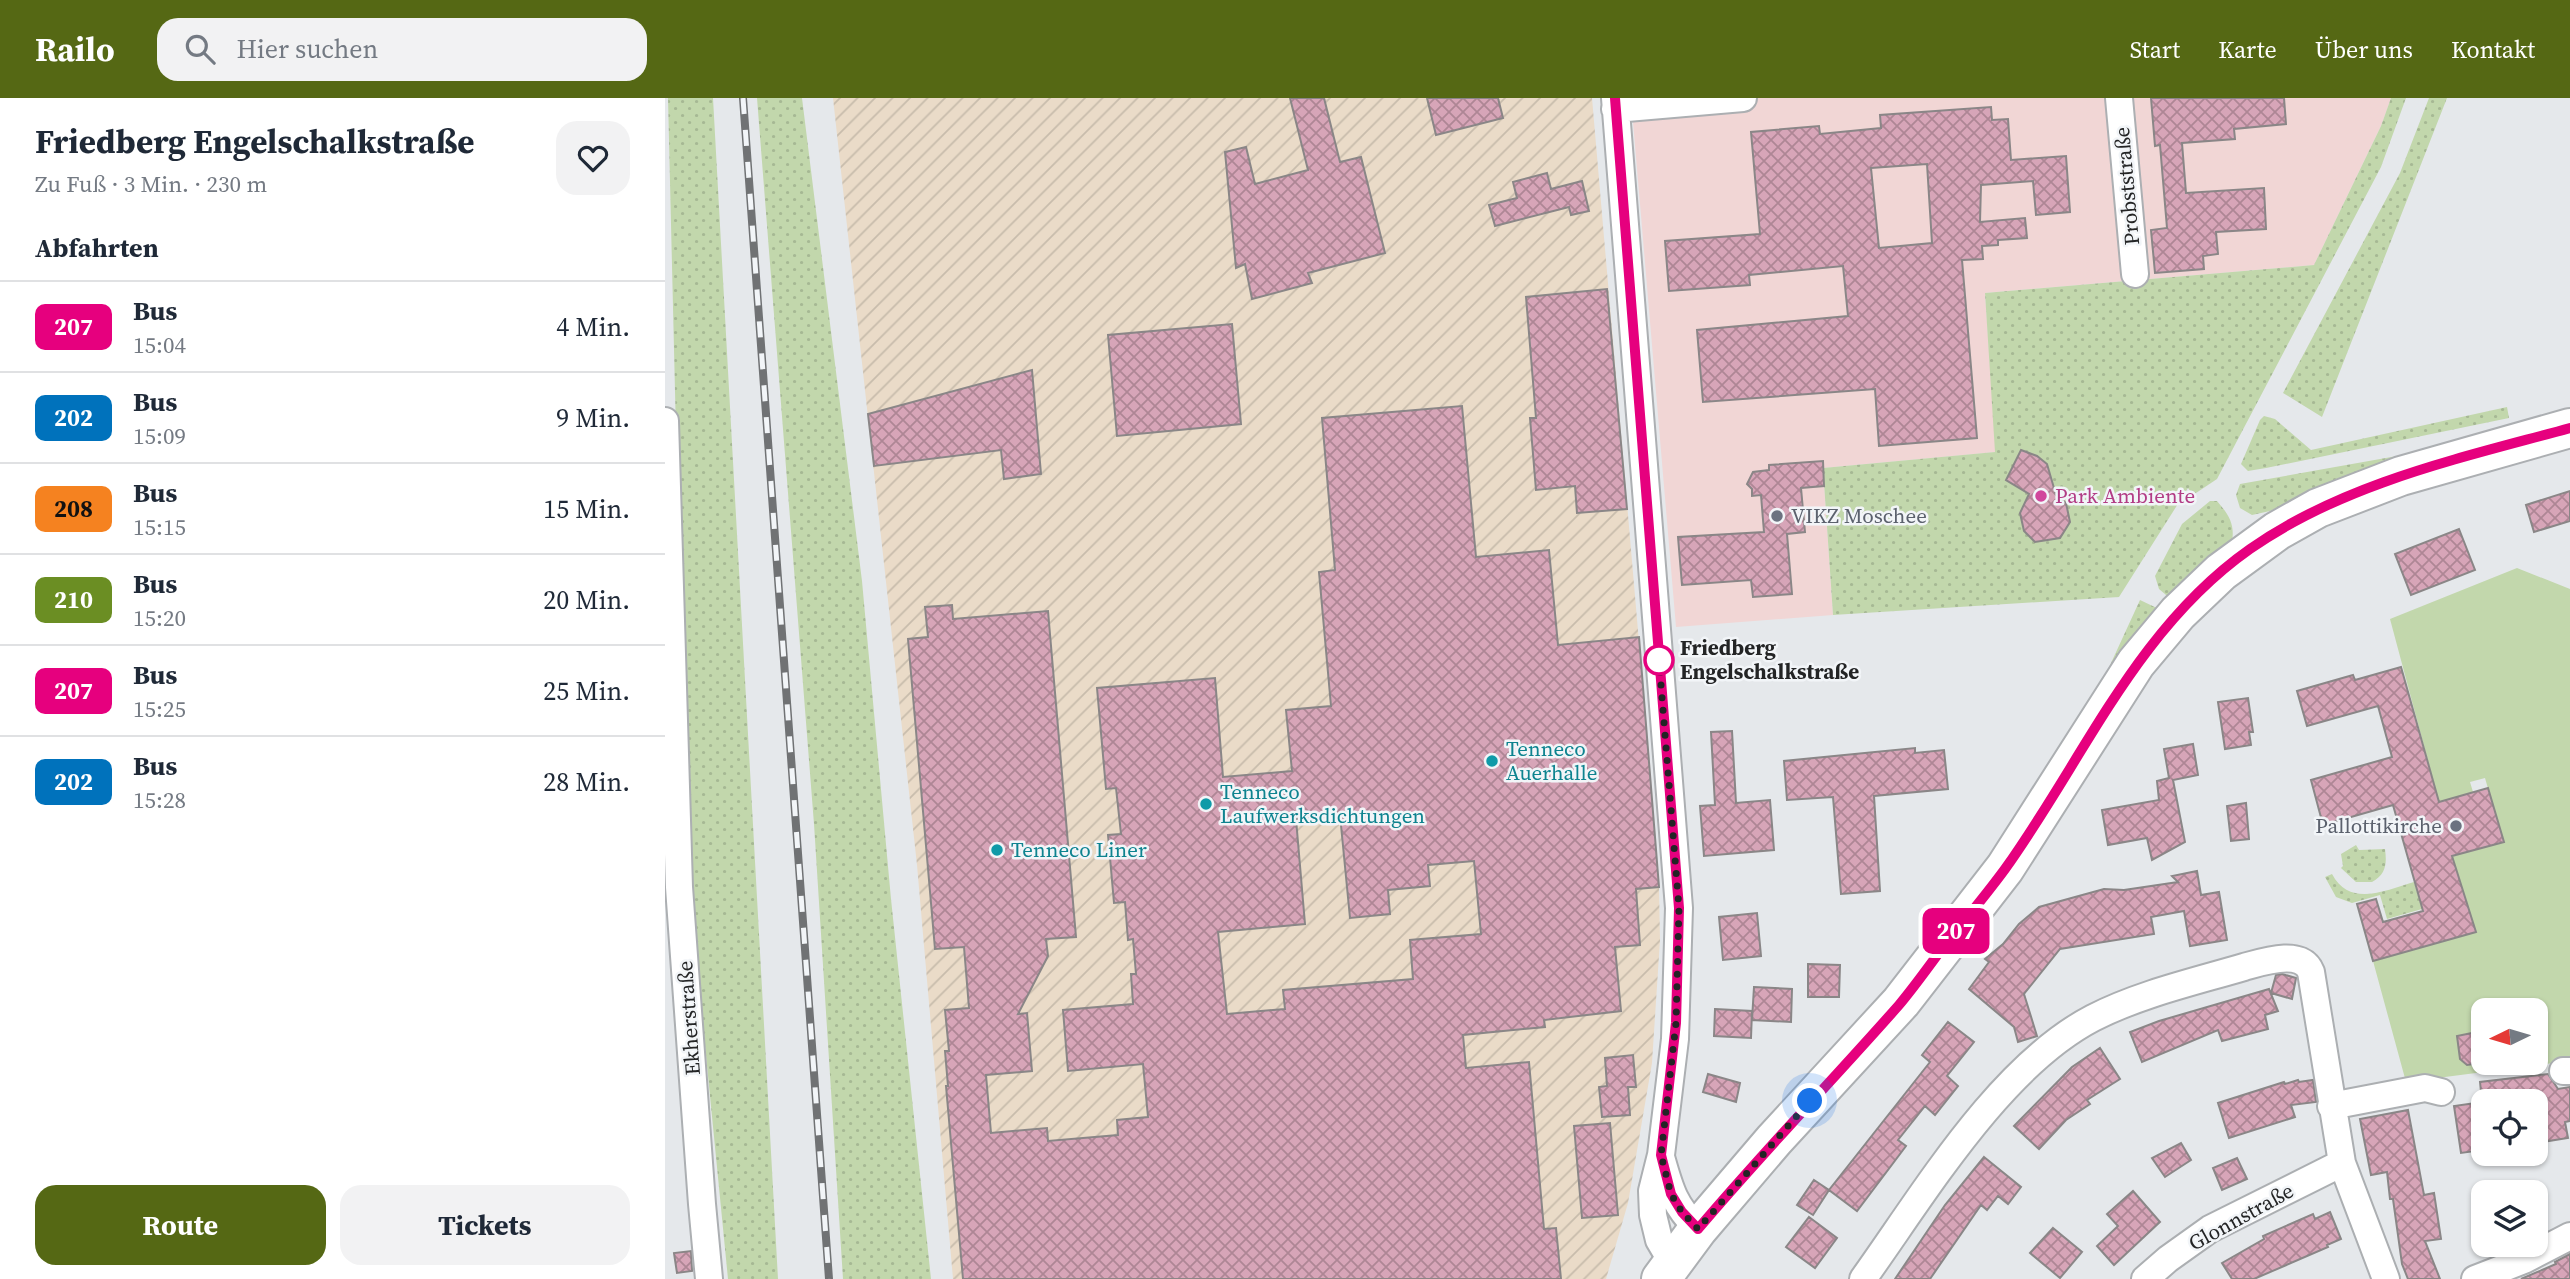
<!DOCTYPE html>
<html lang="de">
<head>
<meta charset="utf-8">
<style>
	body { margin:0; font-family:"Source Serif 4",serif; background:#f2f2f3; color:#1f2937; height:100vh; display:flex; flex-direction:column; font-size:26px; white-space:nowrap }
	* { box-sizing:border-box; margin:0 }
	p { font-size:23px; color:#747a83 }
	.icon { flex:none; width:38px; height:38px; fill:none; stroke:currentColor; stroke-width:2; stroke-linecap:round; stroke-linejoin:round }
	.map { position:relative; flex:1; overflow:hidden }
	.panel { display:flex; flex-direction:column; background:#fff; width:665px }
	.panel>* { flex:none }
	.badge { padding:0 14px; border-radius:10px; font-size:24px; line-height:46px }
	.needle { width:46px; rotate:265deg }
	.fabs { position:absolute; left:1806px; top:900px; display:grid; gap:14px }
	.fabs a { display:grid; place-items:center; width:77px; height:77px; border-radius:14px; background:#fff; box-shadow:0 2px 5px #0004; font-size:35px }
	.you { position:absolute; width:35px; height:35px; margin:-18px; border:5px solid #fff; border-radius:50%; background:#1a73e8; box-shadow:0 0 0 10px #1a73e833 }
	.map>.badge { position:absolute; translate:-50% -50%; box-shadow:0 0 0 4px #fff }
	h2 { padding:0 35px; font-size:26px; line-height:63px }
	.round { display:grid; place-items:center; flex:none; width:74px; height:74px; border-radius:21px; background:#f2f2f3 }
	.head { display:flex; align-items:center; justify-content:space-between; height:119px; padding:0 35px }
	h1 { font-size:33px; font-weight:700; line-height:52px }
	.action { display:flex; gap:14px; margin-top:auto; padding:14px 35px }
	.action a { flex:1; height:80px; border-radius:21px; background:#556814; color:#fff; font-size:28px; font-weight:700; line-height:80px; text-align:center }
	.action a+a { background:#f2f2f3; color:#1f2937 }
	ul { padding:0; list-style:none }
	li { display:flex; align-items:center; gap:21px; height:91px; padding:0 35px; border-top:2px solid #e0e1e3 }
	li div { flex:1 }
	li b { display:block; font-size:26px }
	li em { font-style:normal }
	li .badge { min-width:77px; font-weight:700; text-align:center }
	header { display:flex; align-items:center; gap:42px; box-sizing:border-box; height:98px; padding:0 35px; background:#556814; color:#fff }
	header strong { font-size:33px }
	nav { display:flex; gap:38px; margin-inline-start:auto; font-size:24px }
	.search { width:490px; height:63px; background:#f2f2f3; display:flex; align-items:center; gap:18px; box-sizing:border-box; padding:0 24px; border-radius:21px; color:#747a83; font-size:26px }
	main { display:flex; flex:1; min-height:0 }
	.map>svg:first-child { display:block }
	.commercial { fill:#f1d6d5 }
	.industrial { fill:url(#industrial-furrows) }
	.grass { fill:url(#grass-dots) }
	.park { fill:#c2d7ac; fill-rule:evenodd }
	.building { fill:url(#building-cross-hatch); stroke:#8a8687; stroke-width:2; fill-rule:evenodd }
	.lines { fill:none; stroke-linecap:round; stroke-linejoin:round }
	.minor-casing { stroke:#acafb2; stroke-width:30 }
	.secondary-casing { stroke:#acafb2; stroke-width:42 }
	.minor { stroke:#fff; stroke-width:26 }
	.secondary { stroke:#fff; stroke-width:38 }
	.rail-casing { stroke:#707274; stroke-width:8 }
	.rail { stroke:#f2f5f8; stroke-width:5; stroke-dasharray:16; stroke-linecap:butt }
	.line-casing { stroke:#fff; stroke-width:16 }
	.line { stroke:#e6007e; stroke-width:10 }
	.walk { stroke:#232425; stroke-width:7; stroke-dasharray:0 12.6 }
	.hotel-dot { fill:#d1479c; stroke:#f2f5f8; stroke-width:2.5 }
	.worship-dot { fill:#6b7280; stroke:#f2f5f8; stroke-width:2.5 }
	.stop-dot { fill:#fff; stroke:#e6007e; stroke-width:3.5 }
	.culture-dot { fill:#0f9aa8; stroke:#f2f5f8; stroke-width:2.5 }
	.labels { text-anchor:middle; stroke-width:5; stroke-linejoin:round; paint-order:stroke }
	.street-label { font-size:21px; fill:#232425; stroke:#f2f5f8 }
	.hotel-label { font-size:21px; fill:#b23c85; stroke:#f2f5f8; text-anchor:start }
	.worship-label { font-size:21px; fill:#5b616d; stroke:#f2f5f8; text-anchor:start }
	.stop-label { font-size:21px; font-weight:bold; fill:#232425; stroke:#f2f5f8; text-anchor:start }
	.culture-label { font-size:21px; fill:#0d838f; stroke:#f2f5f8; text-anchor:start }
</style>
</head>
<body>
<header>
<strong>Railo</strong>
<div class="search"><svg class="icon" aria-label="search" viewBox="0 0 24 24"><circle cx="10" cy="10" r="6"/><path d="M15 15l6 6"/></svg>Hier suchen</div>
<nav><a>Start</a><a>Karte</a><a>Über uns</a><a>Kontakt</a></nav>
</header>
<main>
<section class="panel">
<div class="head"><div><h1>Friedberg Engelschalkstraße</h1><p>Zu Fuß · 3 Min. · 230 m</p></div><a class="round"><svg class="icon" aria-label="heart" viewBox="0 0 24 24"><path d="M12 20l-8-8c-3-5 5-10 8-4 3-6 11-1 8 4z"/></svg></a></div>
<h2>Abfahrten</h2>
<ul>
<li><span class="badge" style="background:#e6007e;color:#fff">207</span><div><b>Bus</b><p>15:04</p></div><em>4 Min.</em></li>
<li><span class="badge" style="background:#0072bc;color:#fff">202</span><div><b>Bus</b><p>15:09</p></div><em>9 Min.</em></li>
<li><span class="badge" style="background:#f58220;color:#111">208</span><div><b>Bus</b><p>15:15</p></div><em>15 Min.</em></li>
<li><span class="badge" style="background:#6b8e23;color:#fff">210</span><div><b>Bus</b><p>15:20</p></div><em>20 Min.</em></li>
<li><span class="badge" style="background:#e6007e;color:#fff">207</span><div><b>Bus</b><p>15:25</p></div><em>25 Min.</em></li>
<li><span class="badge" style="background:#0072bc;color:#fff">202</span><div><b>Bus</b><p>15:28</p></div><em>28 Min.</em></li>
</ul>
<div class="action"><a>Route</a><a>Tickets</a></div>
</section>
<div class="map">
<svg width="1905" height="1181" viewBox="0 0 1905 1181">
	<defs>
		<pattern id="industrial-furrows" width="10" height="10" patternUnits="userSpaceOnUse" patternTransform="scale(1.75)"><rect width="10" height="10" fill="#eadbc8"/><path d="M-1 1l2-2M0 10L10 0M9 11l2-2" fill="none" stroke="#c8bcac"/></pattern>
		<pattern id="grass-dots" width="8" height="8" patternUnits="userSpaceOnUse" patternTransform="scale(1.75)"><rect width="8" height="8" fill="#c2d7ac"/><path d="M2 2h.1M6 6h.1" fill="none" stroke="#a6b894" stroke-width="1.8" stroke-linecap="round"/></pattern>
		<pattern id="building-cross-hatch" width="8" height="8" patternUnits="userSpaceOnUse" patternTransform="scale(1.75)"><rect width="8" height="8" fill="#d7a5b8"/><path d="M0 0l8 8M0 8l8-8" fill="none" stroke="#ae8695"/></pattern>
	</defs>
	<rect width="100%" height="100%" fill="#e5e8eb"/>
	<!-- commercial -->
	<path class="commercial" d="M966,0h760l-10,28 -67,139 -329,28 11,159 -173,16 10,147 -157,12z"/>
	<!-- industrial -->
	<path class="industrial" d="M168,0h759l50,579 17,210 1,53 -8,123 -24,140 -22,76h-653l-36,-414z"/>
	<!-- grass -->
	<path class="grass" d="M3,0h45l65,1181h-50l-42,-427z
		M92,0h45l60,483 29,318 40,380h-88l-29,-455z
		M1726,0h15l-25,69 -164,312 -24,16 -5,-7 -69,109 -286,18 -10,-147 172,-16 -10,-159 329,-28 67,-139z
		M1764,0h18l-125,319 -39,-24 117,-220z
		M1842,309l2,11 -243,50 -18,3 -7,-7 19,-44 4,-4 11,3 36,31z
		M1760,353l-95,31 -60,29 -18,4 -12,-7 -4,-13 4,-11z
		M1545,403h7c12,14 18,23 15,41l-60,58 -13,-11 -4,-13 27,-52z
		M1475,502l21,10 -61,77z
		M1691,747l3,5 26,-1c2,15 1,25 -13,33h-16l-15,-14 2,-2 -2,-12z
		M1667,776c18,34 54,16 82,8l8,27 -35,10 -7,-24 -28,8 -16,-6 -11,-20z"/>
	<!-- park -->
	<path class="park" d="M1852,470l53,21v472l-164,21 -33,-121 103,-29 -24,-76 51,-15 -18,-63 -15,4 3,10 -34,10 -49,-183zM1818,912h53v52h-53z"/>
	<!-- building -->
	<path class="building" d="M625,0h34l16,64 21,-5 24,96 -77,20 4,10 -60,16 -7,-35 -9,4 -11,-116 21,-5 9,37 53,-14z
		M762,0h71l5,20 -67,17z
		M1486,0h133l2,26 -52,5 1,10 -53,4 4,50 78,-5 2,41 -50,3 2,22 -15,2 1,13 -49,4 -4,-43 16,-2 -7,-83 -5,1z
		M1326,9l1,13 16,-1 3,41 55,-4 4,56 -34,3 -3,-34 -52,4 -1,37 45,-4 2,20 -29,2v5l-16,1 1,13 -21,1 15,178 -98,8 -4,-57 -172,13 -6,-72 151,-14 -5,-50 -94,9 1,10 -81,6 -4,-50 95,-7 -9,-102 68,-6 1,8 61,-6 -1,-13zM1262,66l5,79 -53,5 -8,-80z
		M882,75l4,16 31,-8 7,30 -18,4 -2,-8 -74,19 -6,-21 28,-7 -4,-16z
		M942,191l20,220 -50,4 -2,-27 -39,4 -6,-72h6l-10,-121z
		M567,226l9,100 -124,12 -9,-101z
		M367,272l9,104 -37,5 -3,-29 -127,16 -6,-52z
		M797,308l14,151 73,-7 9,95 81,-8 20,250 -23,2 4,56 -25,2 6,64 -77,9 1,7 -82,8 3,33 63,-6 15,167 12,-1 5,51h-598l-17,-193h2l-3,-35h4l-4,-41 24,-2 -5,-61 -29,2 -27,-310 20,-2 -3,-30 27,-2 1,14 95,-8 28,326 -30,2 2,17 -30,58 9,-1 5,58 -46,4 5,58 56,-5 1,13 70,-6 -1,-15 31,-3 -5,-53 -75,7 -5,-61 70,-6 -2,-30h5l-3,-35 -5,1 -3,-38 -11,1 -6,-68 13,-1 -5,-46 -10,1 -9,-101 118,-10 8,99 69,-6 -6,-61 45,-4 -12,-134 16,-2 -13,-152zM675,717l10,103 40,-4 -2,-24 42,-4 -2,-21 46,-4 7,73 -71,6 3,39 -130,11 2,19 -58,5 -9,-82 87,-8 -9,-105z
		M1356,352l16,6 10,8 9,31 10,8 4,19 -10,16 -25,4 -11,-11 -4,-18 9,-19 -23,-14z
		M1158,363l1,25 -23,2 4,44 -18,2 5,60 -39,3 -2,-17 -69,5 -4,-48 86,-5 -3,-37 -9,1v-7l-5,-5 6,-12 16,-2v-5z
		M1905,393v30l-36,11 -8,-27z
		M1794,431l16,41 -64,25 -16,-41z
		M1736,569l38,135 49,-14 16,54 -52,14 24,76 -103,29 -16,-57 19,-5 7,23 40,-11 -30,-106 -70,20 -12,-45 81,-23 -14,-51 -71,20 -10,-35 56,-16 2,5z
		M1583,600l5,34h-4l2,13 -26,4 -7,-47z
		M1067,633l4,72 34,-3 4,50 -70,6 -4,-50 15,-1 -4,-73z
		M1528,646l5,31 -25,5 12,62 -33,18 -5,-22 -39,7 -6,-35 57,-10 -2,-19 12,-3 -5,-29z
		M1250,650v5l29,-3 4,39 -74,7 6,95 -39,3 -8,-97 -46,3 -3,-39z
		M1581,705l3,36 -18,2 -4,-35z
		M1532,773l4,24 18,-3 8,48 -37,6 -6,-35 -33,6 3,17 -94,15 -36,45 13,42 -19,6 -4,-15 -45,-38 20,-27 -4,-3 18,-15 16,-20 20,-17 65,-18 20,1 54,-8 -6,-6z
		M1092,815l4,43 -38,4 -4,-43z
		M1143,866l32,1 -1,32h-31z
		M1617,876l14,4 -4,21 -21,-6 5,-18z
		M1089,889l38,2 -1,33 -39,-2z
		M1604,891l9,22 -13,4 3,14 -46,12 -4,-11 -76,32 -12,-30 29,-11z
		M1050,911l37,2 -1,27 -37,-2z
		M1283,924l26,20 -27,34 11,10 -23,29 -10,-9 -27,34 8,6 -49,65 -28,-21 101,-128 -8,-7z
		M1812,934l5,31 -15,2 -7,-6 -3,-23z
		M1435,950l20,31 -33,21 3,4 -24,16 -27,29 -25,-23 58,-59z
		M968,957l3,32h-8l2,28 -28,2 -3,-30 8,-1 -2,-28z
		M1043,976l32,9 -4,19 -33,-10z
		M1883,976l10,15 12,-2v34l-5,1 3,16 -32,5v-42h-54l-2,-19z
		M1633,982l1,2 14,-2 3,22 -25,3 4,12 -66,21 -11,-35 66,-21 1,2z
		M1818,1004v48l-22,3 -7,-47z
		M1743,1012l16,85 10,-2 7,46 -16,2 15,38h-32l-6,-15 -9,-65h-3l-3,-27 -16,3 -11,-56z
		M945,1025l8,92 -36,3 -8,-92z
		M1516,1045l10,17 -26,17 -13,-19z
		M1319,1059l37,30 -13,17 -10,-8 -11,14 -6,-5 -51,74h-35l50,-74z
		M1572,1060l10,21 -25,11 -9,-22z
		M1149,1082l15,10 -16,25 -16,-10z
		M1468,1093l27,31 -46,43 -17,-19 21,-20 -11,-12z
		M1665,1114l11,27 -14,6 1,2 -74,32h-22l-10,-16 42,-24 -1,-3 50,-22 2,5z
		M1144,1119l28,21 -22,30 -29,-21z
		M1388,1130l29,24 -22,26 -30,-25z
		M26,1153l1,20 -15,2 -3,-20z
		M1905,1156v25h-49l35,-15 -1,-2z"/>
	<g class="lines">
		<!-- minor casing -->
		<g class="minor-casing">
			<path id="minor" d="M950,0l64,810 -4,131 -14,116 -9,36 1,24 6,25 13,22
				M1454,0l16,176
				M950,11l128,-11
				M0,323l14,466 23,317 7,75
				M1898,973h7
				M1666,1008l94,-18 16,4
				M996,1059c9,32 13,48 37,72
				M1198,1181c61,-85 136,-212 230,-261 47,-24 100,-36 151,-51 18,-5 58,-19 67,5l31,191 44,116
				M1480,1181l23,-20 42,-30 132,-66
				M1810,1181l49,-19 46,-24"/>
		</g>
		<!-- secondary casing -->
		<g class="secondary-casing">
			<path id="secondary" d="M996,1181l37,-50 76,-89 127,-138 104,-134 131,-205 42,-50 43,-41 56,-41 41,-23 83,-32 169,-48"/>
		</g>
		<!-- minor -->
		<use href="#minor" class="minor"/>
		<!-- secondary -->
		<use href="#secondary" class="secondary"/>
		<!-- rail casing -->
		<g class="rail-casing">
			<path id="rail" d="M78,0l86,1181"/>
		</g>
		<!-- rail -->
		<use href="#rail" class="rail"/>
	</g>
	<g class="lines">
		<!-- line casing -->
		<g class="line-casing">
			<path id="line" d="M950,0l64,810 -3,115 -15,132 10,39 11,18 16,17c65,-77 135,-149 201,-224 16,-19 30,-39 45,-59 20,-25 42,-51 61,-77 79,-110 131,-240 245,-320 94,-66 211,-91 320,-121"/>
		</g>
		<!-- line -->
		<use href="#line" class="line"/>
		<!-- walk -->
		<path class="walk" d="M994,562l20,248 -3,115 -15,132 10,39 11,18 16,17 112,-128"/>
	</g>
	<!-- markers -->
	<circle class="hotel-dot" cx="1376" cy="398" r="7"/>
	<g class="worship-dot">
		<circle cx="1112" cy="418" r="7"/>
		<circle cx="1791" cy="728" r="7"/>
	</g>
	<circle class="stop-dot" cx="994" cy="562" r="14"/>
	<g class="culture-dot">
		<circle cx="827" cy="663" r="7"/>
		<circle cx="541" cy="706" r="7"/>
		<circle cx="332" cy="752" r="7"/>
	</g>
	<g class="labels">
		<!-- street labels -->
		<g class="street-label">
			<text transform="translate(1462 88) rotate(-95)" y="7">Probststraße</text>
			<text transform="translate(24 920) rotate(-94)" y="7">Ekherstraße</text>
			<text transform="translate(1576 1119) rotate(-29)" y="7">Glonnstraße</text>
		</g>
		<!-- hotel labels -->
		<g class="hotel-label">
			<text x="1390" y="405">Park Ambiente</text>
		</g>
		<!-- worship labels -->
		<g class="worship-label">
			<text x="1126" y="425">VIKZ Moschee</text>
			<text x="1777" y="735" text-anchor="end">Pallottikirche</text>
		</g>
		<!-- stop labels -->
		<g class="stop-label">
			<text x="1015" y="557">Friedberg<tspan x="1015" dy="24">Engelschalkstraße</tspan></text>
		</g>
		<!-- culture labels -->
		<g class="culture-label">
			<text x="841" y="658">Tenneco<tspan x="841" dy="24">Auerhalle</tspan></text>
			<text x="555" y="701">Tenneco<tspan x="555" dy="24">Laufwerksdichtungen</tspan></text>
			<text x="346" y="759">Tenneco Liner</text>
		</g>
	</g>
</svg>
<div class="fabs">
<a><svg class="needle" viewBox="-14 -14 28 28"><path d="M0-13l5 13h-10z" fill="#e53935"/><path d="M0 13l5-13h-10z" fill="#747a83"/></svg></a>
<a><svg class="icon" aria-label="locate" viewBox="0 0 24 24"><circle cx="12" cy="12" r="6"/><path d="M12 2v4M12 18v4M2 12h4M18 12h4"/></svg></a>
<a><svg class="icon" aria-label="layers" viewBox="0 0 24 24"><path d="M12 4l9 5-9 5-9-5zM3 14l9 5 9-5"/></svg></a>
</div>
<div class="you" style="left:1145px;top:1003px"></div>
<b class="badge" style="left:1291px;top:833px;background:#e6007e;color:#fff">207</b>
</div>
</main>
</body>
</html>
